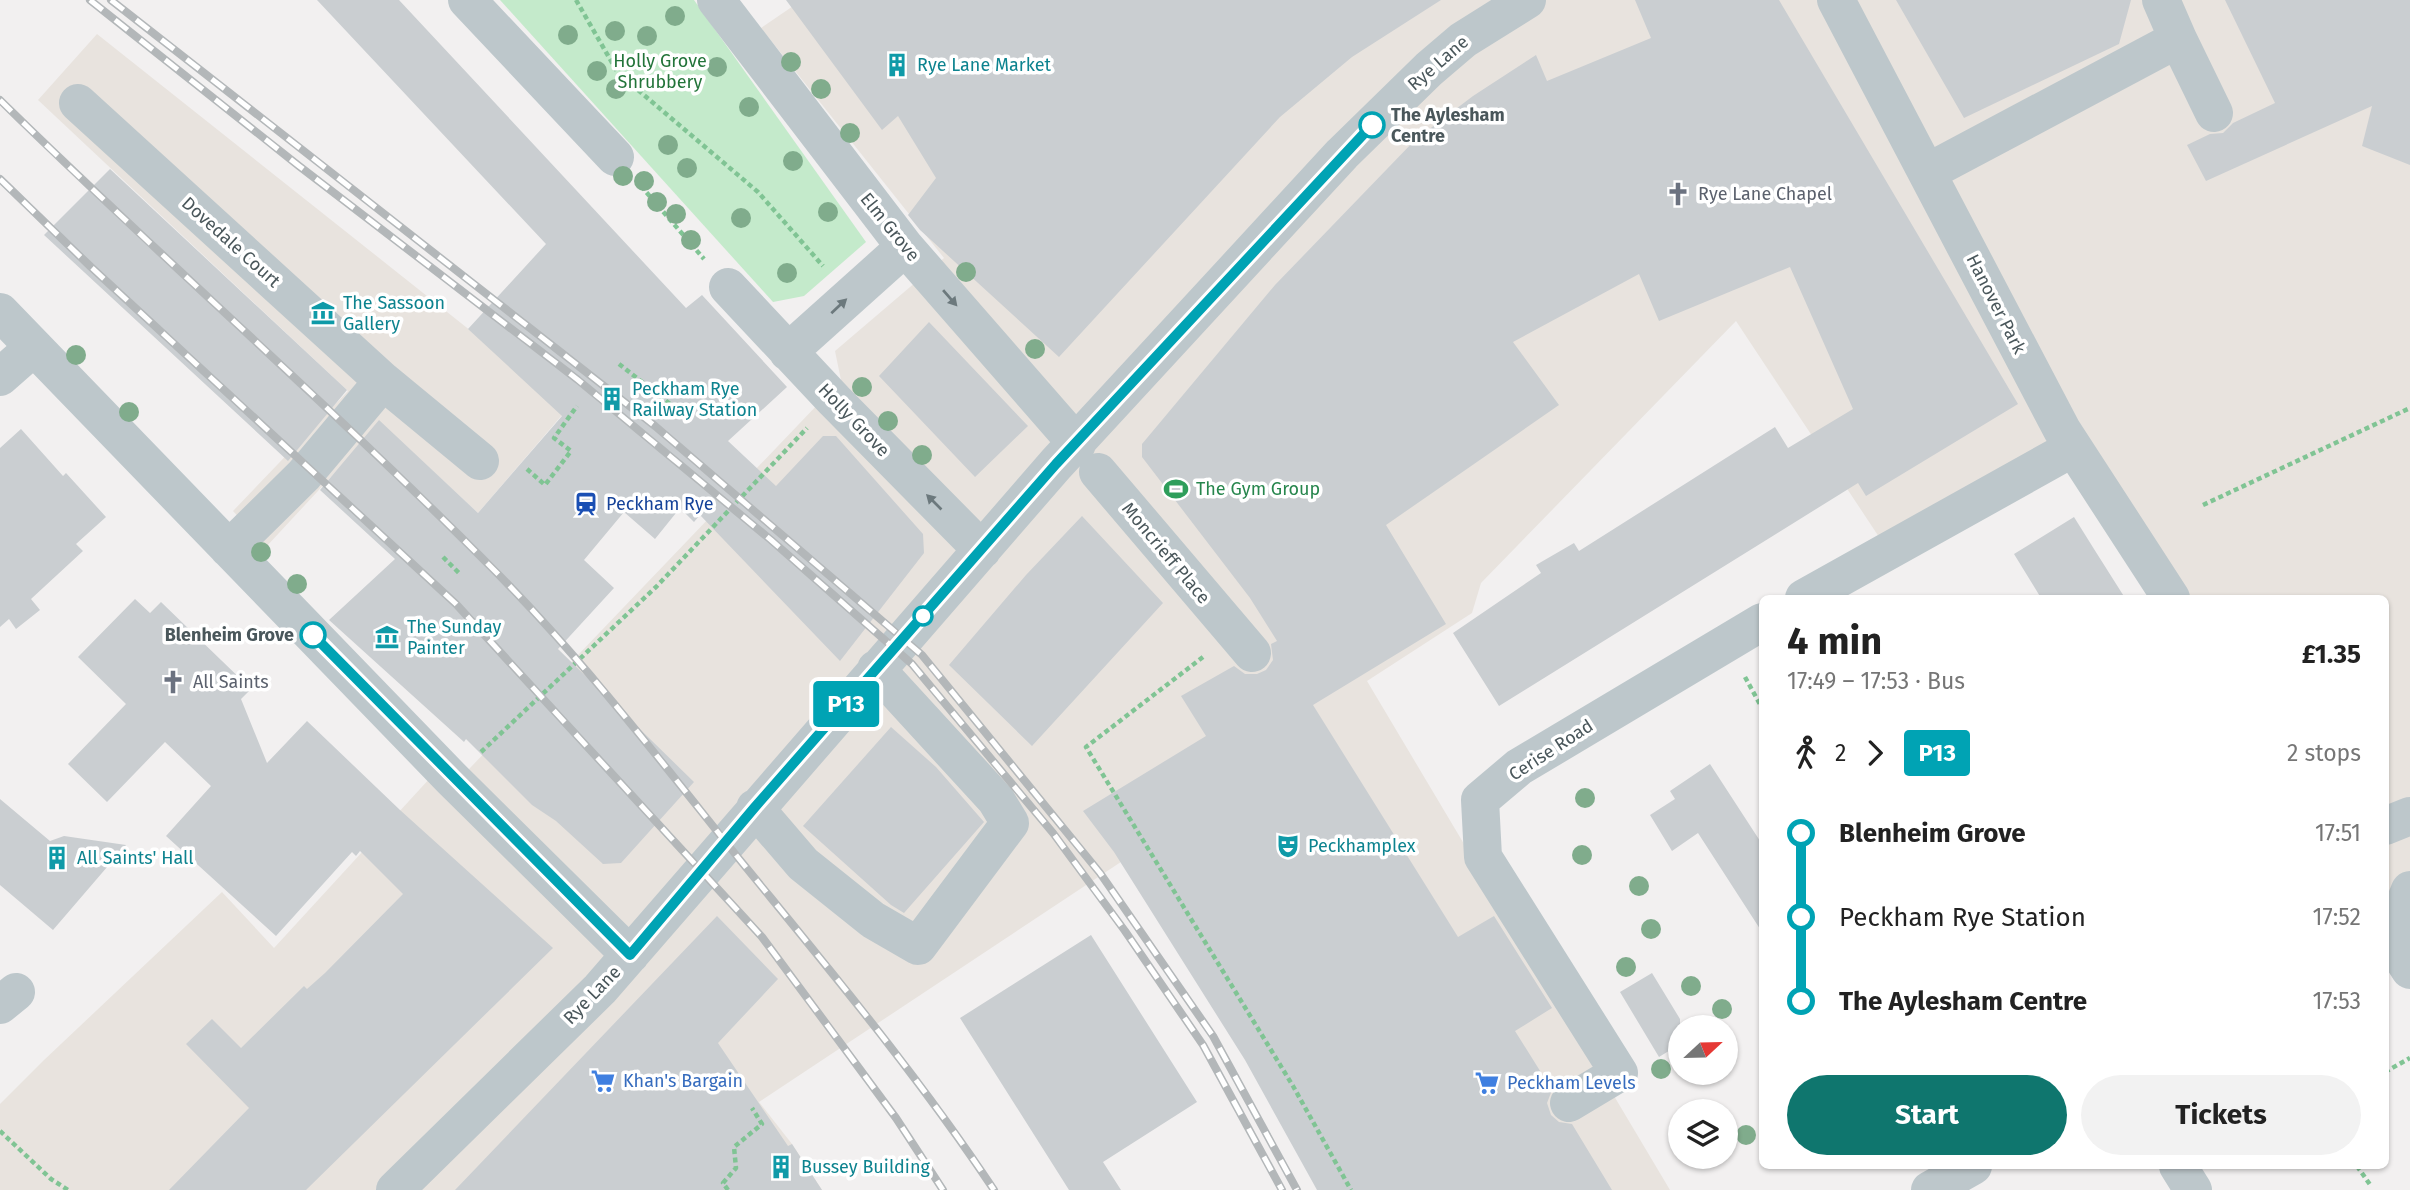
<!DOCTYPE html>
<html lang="en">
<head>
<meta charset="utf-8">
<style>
	body { margin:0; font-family:"Fira Sans",sans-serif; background:#f2f2f2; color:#222; height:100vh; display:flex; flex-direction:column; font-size:26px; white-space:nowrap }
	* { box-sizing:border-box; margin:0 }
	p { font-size:23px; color:#767676 }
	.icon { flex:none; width:38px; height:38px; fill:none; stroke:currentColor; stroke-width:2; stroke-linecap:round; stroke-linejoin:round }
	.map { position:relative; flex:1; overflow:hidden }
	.side { position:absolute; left:1759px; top:595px; width:630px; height:574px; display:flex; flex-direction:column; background:#fff; border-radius:10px; box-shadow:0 2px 5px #0004 }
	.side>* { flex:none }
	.badge { padding:0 14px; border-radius:5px; font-size:24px; line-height:46px }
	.needle { width:46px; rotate:68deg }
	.buttons { position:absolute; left:1668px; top:1015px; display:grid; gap:14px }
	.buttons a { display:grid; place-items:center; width:70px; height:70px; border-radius:50%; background:#fff; box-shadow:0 2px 5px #0004; font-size:35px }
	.map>.badge { position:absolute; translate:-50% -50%; box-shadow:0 0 0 4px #fff }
	.legs { display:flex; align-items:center; gap:10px; height:77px; padding:0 28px; font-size:23px }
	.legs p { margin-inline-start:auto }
	.head { display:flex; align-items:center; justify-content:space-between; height:119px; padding:0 28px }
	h1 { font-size:38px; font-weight:700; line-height:52px }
	.button { display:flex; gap:14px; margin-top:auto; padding:14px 28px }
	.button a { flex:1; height:80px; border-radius:42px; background:#0f766e; color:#fff; font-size:28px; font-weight:700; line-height:80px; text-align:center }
	.button a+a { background:#f2f2f2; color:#222 }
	ul { padding:0 28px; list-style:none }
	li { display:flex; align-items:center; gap:24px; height:84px; font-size:26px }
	li i { display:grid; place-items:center; width:10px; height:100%; margin:0 9px; background:currentColor }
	li i::after { content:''; width:18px; height:18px; margin:-9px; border:5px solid; border-radius:50%; background:#fff }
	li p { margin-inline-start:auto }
	li:first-child i { background:linear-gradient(#0000 50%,currentColor 0) }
	li:last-child i { background:linear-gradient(currentColor 50%,#0000 0) }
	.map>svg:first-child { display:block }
	.commercial { fill:#e8e3de }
	.green { fill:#c4eacb }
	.building { fill:#caced1 }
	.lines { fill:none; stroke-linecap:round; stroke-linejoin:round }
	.path { stroke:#80c494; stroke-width:4.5; stroke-dasharray:5 3.5; stroke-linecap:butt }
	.minor { stroke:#bdc7cb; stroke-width:38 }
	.rail-casing { stroke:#b3b7b9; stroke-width:8 }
	.rail { stroke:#fff; stroke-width:5; stroke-dasharray:16; stroke-linecap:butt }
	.tree { fill:#80ac8c }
	.oneway { fill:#6c797d }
	.line-1-casing { stroke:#fff; stroke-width:16 }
	.line-1 { stroke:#00a3b4; stroke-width:10 }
	.stop-1-dot { fill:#fff; stroke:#00a3b4; stroke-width:3.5 }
	.labels { text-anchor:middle; stroke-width:7; stroke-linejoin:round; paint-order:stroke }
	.park-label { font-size:18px; fill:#23743a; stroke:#fff }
	.street-label { font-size:18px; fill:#4a575b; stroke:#fff }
	.culture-label { font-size:18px; fill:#0d838f; stroke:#fff; text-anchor:start }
	.stop-label { font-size:18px; font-weight:bold; fill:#4a575b; stroke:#fff; text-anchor:start }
	.worship-label { font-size:18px; fill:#5b616d; stroke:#fff; text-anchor:start }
	.leisure-label { font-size:18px; fill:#27864d; stroke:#fff; text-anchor:start }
	.transit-label { font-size:18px; fill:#164399; stroke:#fff; text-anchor:start }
	.shop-label { font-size:18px; fill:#366cbe; stroke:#fff; text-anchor:start }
</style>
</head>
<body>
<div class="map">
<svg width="2410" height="1190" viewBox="0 0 2410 1190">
	<rect width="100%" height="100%" fill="#f2f0f0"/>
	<!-- commercial -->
	<path class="commercial" d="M802,0h1608v945l-25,-38v-309h-198l-102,-157 -202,102 -147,-222 -255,262 -9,30 -105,68 303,509h-333l-198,-340 -380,252 33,42 30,46h-822v-86l43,-43 179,-169 52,56 157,-171 18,13 392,-410 -6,-29 109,-93 -183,-230z
		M97,34l471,374 -90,105 -97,-90 -115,124 -33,-36 115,-120 -310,-291z"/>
	<!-- green -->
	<path class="green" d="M500,0h194l172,242 -62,54 -31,6z"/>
	<!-- building -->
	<path class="building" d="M317,0h82l287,308 16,-13 85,92 -59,54 48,45 47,-50h13l87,98 1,19 -84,108 -140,-146 -6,7 -14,-14 -25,31 -31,-27 -40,48 30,28 -56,61 136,133 -73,81 -18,1 -47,-43 -24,-16 -66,-66 -2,3 -135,-122 66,-61 -75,-69 59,-70 99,93 84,-97 -94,-87 78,-85z
		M786,0h655l-89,57 -72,60 -221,240 -139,-127 -12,-15 28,-37 -38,-62 -16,14z
		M1635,0h144l239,404 -152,92 -8,-13 -359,223 -46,-73 88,-60 -5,-8 38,-22 5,8 196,-124 13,21 65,-39 -63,-142 -131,54 -20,-47 -126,68 46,63 -173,120 60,99 -133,81 145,232 36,-21 58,92 -37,23 37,59 -5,13 4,12 8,7 13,2 40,66h-295l-72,-130 -131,-208 -31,-41 123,-75 -25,-40 53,-30 11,8h12l9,-4 7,-10 -2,-16 6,-3 -27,-43 -108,-141v-13l133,-159 140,-145 58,-44 63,-41 11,26 104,-43z
		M1896,0h235l-12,44 -155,74z
		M2225,0h185v165l-48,-19 10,-40 -166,75 -19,-36 23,-11 13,-1 10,-10 42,-20z
		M110,169l237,221 -59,71 -244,-226z
		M929,322l99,104 -53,51 -96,-101z
		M21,429l42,47 3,-3 40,44 -30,27 7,7 -52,48 9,11 -24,19 -7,-10 -9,8v-179z
		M1082,516l81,87 -131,143 -83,-81 77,-90z
		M2074,517l20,32 31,49h-84l-27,-44z
		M135,599l15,14 11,-11 90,87 -10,10 26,64 40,-42 93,89 153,138 -247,242h-137l80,-82 -63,-64 26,-25 29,29 63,-62 3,3 18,-16 78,-79 -43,-43 -4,5 -4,-4 -76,84 -110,-100 45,-50 -46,-44 -58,60 -39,-38 58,-60 -48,-47z
		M891,727l45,40 48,55 -80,91 -13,-8 -88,-79z
		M1710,764l52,80v88l-64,-99 -26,18 -22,-36 25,-16 -5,-8z
		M0,799l50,42 14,-5 62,9 -73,85 -53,-45z
		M717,916l61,63 -60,64 70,103 4,-2 30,46h-367z
		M1091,935l106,167 -94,60 18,28h-52l-109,-172z
		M1652,973l28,46v25l-21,13 -39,-65z"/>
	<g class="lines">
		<!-- path -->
		<path class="path" d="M576,0l42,73 140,119 65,74
			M641,186l63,73
			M619,364l56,44 -6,7
			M527,469l18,16 26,-34 -17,-13 23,-32
			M2203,505l207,-97
			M443,557l16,16
			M1203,657l-117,90 207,339 58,104
			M1745,677l17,31
			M481,752l175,-165 151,-159
			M2385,1072l25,-14
			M0,1131l51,48 17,11
			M2357,1166l14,20
			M728,1190l-5,-7 13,-15 -2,-21 28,-23 -10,-16"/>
		<!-- minor -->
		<path class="minor" d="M467,0l148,157
			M716,0l189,247 172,197
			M1836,0l226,430 109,168
			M2161,0l17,39
			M78,103l305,278 97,80
			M1928,172l250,-133 36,74
			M728,287l106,113 148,150
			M0,312l452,467 178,176
			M788,352l117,-105
			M0,377l33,-29
			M1098,472l154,181
			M229,549l75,-74 79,-94
			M1804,598l269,-150
			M755,808l48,56 70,56 45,26 92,-123 -14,-23 -120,-131
			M2385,826l25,-10
			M2385,931l25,39
			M2385,941l5,-2 20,-49
			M0,1005l16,-13
			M1569,1103l50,-30 -136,-216 -3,-57 39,-33 243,-145
			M2178,1166l15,24
			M395,1190l205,-201 456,-525 286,-310 87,-85 34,-29 64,-40
			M1930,1190l43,-24"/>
		<!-- rail casing -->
		<g class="rail-casing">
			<path id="rail" d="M90,0l209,166 279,214 193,160 141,124 141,169 72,98 78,114 79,145
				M111,0l544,426 267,229 178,218 113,163 84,154
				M0,100c161,158 331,306 490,466 91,91 170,194 250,294 88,108 177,214 254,330
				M0,179l91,88 365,337 306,333 134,181 47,72"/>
		</g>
		<!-- rail -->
		<use href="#rail" class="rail"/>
	</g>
	<!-- trees -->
	<g class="tree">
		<circle cx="675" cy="16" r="10"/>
		<circle cx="615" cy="31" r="10"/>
		<circle cx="568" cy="35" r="10"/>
		<circle cx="647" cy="36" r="10"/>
		<circle cx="791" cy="62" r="10"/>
		<circle cx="717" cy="67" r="10"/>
		<circle cx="597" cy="71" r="10"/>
		<circle cx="616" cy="89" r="10"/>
		<circle cx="821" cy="89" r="10"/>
		<circle cx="749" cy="107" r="10"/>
		<circle cx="850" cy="133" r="10"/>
		<circle cx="668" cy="145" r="10"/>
		<circle cx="793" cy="161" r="10"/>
		<circle cx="687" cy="168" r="10"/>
		<circle cx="623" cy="176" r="10"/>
		<circle cx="644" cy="181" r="10"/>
		<circle cx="657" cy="202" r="10"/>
		<circle cx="828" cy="212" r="10"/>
		<circle cx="676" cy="214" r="10"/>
		<circle cx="741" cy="218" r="10"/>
		<circle cx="691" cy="240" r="10"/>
		<circle cx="966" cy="272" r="10"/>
		<circle cx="787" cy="273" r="10"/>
		<circle cx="1035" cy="349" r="10"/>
		<circle cx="76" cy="355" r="10"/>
		<circle cx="862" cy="387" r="10"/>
		<circle cx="129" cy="412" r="10"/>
		<circle cx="888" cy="421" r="10"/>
		<circle cx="922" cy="455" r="10"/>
		<circle cx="261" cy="552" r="10"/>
		<circle cx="297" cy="584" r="10"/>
		<circle cx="1585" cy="798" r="10"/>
		<circle cx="1582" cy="855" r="10"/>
		<circle cx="1639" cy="886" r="10"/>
		<circle cx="1651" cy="929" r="10"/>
		<circle cx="1626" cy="967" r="10"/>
		<circle cx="1691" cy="986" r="10"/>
		<circle cx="1722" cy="1009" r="10"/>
		<circle cx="1661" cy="1069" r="10"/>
		<circle cx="1746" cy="1135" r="10"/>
	</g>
	<!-- one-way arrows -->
	<defs><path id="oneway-solid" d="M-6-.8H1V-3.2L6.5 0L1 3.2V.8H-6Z" transform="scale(1.75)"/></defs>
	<g class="oneway">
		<use href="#oneway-solid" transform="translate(950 298) rotate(49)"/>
		<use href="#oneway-solid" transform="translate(839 306) rotate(-43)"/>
		<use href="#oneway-solid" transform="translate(934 502) rotate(-135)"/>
	</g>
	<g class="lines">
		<!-- line-1 casing -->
		<g class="line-1-casing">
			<path id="line-1" d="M313,635l317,320 125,-148 301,-343 316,-339"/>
		</g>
		<!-- line-1 -->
		<use href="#line-1" class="line-1"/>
	</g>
	<!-- icons -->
	<defs>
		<g id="building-bare" transform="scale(1.89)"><path d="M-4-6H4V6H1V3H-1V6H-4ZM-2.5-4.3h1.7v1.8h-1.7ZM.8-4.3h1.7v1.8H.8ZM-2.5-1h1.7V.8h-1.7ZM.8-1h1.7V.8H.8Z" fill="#0f9aa8" stroke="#fff" stroke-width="2.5" paint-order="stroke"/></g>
		<g id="church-bare" transform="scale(1.89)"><path d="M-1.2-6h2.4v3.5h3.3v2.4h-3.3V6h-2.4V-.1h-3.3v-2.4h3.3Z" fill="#6b7280" stroke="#fff" stroke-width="2.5" paint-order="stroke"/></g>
		<g id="museum-bare" transform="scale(1.89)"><path d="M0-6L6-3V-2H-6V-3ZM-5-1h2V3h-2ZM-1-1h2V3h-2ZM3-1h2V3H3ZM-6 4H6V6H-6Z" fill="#0f9aa8" stroke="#fff" stroke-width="2.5" paint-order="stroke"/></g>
		<g id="stadium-bare" transform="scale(1.89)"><path d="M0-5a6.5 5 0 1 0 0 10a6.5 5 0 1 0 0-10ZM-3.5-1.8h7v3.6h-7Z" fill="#2e9e5b" stroke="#fff" stroke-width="2.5" paint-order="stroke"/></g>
		<g id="station-bare" transform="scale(1.89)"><path d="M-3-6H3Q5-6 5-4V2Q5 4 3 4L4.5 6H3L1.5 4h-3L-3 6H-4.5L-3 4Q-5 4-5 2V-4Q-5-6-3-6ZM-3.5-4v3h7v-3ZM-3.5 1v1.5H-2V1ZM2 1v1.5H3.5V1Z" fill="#1a4fb4" stroke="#fff" stroke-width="2.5" paint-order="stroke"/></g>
		<g id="theatre-bare" transform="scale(1.89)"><path d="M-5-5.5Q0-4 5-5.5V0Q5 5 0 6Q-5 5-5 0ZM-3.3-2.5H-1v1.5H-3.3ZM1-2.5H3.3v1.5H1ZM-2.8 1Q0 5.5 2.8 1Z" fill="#0f9aa8" stroke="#fff" stroke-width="2.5" paint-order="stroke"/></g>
		<g id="supermarket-bare" transform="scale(1.89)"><path d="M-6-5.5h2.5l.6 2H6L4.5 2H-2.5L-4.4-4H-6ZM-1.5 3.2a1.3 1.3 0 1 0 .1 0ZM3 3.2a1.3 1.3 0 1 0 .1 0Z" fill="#3f7fe0" stroke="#fff" stroke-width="2.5" paint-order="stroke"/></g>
	</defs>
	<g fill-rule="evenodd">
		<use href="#building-bare" x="897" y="65"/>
		<use href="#church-bare" x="1678" y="194"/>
		<use href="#museum-bare" x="323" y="313"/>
		<use href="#building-bare" x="612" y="399"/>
		<use href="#stadium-bare" x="1176" y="489"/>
		<use href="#station-bare" x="586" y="504"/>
		<use href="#museum-bare" x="387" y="637"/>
		<use href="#church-bare" x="173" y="682"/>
		<use href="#theatre-bare" x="1288" y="846"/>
		<use href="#building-bare" x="57" y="858"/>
		<use href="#supermarket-bare" x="603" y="1081"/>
		<use href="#supermarket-bare" x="1487" y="1083"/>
		<use href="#building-bare" x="781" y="1167"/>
	</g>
	<!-- markers -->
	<g class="stop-1-dot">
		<circle cx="1372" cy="125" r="12"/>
		<circle cx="923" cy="616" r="9"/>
		<circle cx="313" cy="635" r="12"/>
	</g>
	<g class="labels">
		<!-- park labels -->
		<g class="park-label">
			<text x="660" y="67">Holly Grove<tspan x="660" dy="21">Shrubbery</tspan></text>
		</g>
		<!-- street labels -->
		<g class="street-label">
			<text transform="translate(1438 63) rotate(-41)" y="6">Rye Lane</text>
			<text transform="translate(890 227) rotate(51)" y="6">Elm Grove</text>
			<text transform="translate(231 242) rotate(42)" y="6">Dovedale Court</text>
			<text transform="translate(1996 304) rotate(63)" y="6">Hanover Park</text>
			<text transform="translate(854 420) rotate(46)" y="6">Holly Grove</text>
			<text transform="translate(1166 553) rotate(50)" y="6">Moncrieff Place</text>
			<text transform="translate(1551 750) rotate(-33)" y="6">Cerise Road</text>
			<text transform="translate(592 995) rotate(-46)" y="6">Rye Lane</text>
		</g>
		<!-- culture labels -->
		<g class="culture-label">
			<text x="917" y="71">Rye Lane Market</text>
			<text x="343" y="309">The Sassoon<tspan x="343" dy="21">Gallery</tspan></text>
			<text x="632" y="395">Peckham Rye<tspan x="632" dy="21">Railway Station</tspan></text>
			<text x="407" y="633">The Sunday<tspan x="407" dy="21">Painter</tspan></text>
			<text x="1308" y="852">Peckhamplex</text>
			<text x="77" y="864">All Saints' Hall</text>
			<text x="801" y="1173">Bussey Building</text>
		</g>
		<!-- stop labels -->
		<g class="stop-label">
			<text x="1391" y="121">The Aylesham<tspan x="1391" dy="21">Centre</tspan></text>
			<text x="294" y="641" text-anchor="end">Blenheim Grove</text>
		</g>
		<!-- worship labels -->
		<g class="worship-label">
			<text x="1698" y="200">Rye Lane Chapel</text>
			<text x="193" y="688">All Saints</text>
		</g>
		<!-- leisure labels -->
		<g class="leisure-label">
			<text x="1196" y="495">The Gym Group</text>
		</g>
		<!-- transit labels -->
		<g class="transit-label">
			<text x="606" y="510">Peckham Rye</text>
		</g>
		<!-- shop labels -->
		<g class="shop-label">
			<text x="623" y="1087">Khan's Bargain</text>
			<text x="1507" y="1089">Peckham Levels</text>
		</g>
	</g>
</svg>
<div class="buttons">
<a><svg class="needle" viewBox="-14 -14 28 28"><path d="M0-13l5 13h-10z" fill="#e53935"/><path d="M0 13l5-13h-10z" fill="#767676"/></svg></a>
<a><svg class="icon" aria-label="layers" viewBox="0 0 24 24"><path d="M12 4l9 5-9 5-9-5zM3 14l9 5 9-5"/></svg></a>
</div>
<b class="badge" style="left:846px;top:704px;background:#00a3b4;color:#fff">P13</b>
<section class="side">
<div class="head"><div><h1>4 min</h1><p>17:49 – 17:53 · Bus</p></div><b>£1.35</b></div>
<div class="legs"><svg class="icon" aria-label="walk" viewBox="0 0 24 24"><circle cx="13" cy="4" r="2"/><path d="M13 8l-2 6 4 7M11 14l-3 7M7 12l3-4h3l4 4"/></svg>2<svg class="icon" aria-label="forward" viewBox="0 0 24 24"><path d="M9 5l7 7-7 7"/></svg><b class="badge" style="background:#00a3b4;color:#fff">P13</b><p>2 stops</p></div>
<ul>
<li><i style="color:#00a3b4"></i><b>Blenheim Grove</b><p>17:51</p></li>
<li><i style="color:#00a3b4"></i><span>Peckham Rye Station</span><p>17:52</p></li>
<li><i style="color:#00a3b4"></i><b>The Aylesham Centre</b><p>17:53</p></li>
</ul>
<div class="button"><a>Start</a><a>Tickets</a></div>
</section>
</div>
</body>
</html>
